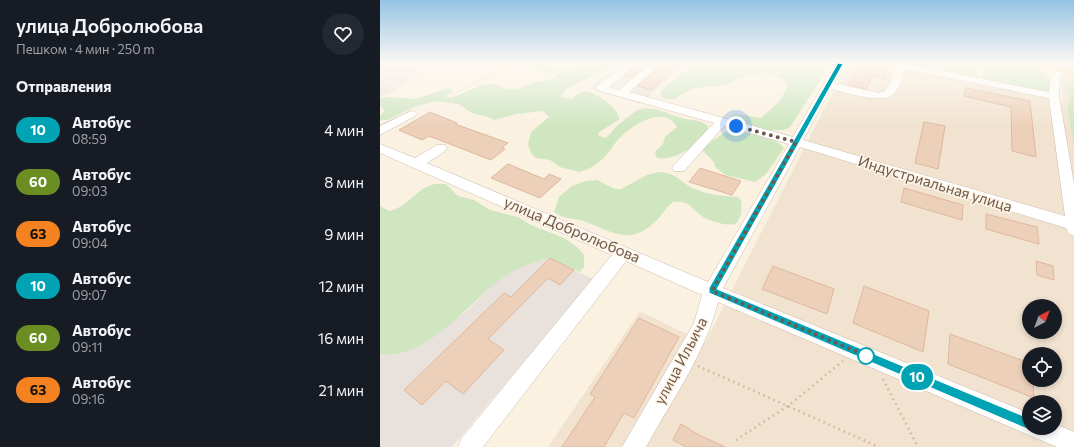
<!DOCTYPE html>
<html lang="ru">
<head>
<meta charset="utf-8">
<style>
	body { margin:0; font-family:Commissioner,sans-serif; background:#242831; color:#f1f3f6; height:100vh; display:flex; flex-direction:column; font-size:15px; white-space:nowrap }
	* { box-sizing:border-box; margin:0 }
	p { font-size:13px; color:#9ea1a6 }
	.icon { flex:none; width:22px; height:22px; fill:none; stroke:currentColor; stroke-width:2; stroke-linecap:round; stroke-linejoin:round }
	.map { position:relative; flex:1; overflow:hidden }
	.panel { display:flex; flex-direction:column; background:#171b24; width:380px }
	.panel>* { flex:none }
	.badge { padding:0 8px; border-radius:13px; font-size:14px; line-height:26px }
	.needle { width:26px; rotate:41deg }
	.tools { position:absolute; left:642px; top:299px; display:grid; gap:8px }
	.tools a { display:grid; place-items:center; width:40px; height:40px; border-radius:50%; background:#171b24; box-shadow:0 2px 6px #0003; font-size:20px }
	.you { position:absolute; width:20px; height:20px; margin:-10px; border:3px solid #fff; border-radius:50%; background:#1a73e8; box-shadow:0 0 0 6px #1a73e833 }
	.map>.badge { position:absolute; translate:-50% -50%; box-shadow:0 0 0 2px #fff }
	h2 { padding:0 16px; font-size:15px; line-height:36px }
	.round { display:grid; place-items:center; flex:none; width:42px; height:42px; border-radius:21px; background:#242831 }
	.head { display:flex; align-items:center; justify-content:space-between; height:68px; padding:0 16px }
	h1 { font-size:19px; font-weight:600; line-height:30px }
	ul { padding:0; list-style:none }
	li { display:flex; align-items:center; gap:12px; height:52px; padding:0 16px }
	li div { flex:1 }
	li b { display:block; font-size:15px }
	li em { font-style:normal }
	li .badge { min-width:44px; font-weight:700; text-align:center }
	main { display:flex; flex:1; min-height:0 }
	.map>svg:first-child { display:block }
	.residential { fill:#f1e3d0; fill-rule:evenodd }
	.industrial { fill:#e9e2dc }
	.green { fill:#cfe6c1 }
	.building { fill:#edd0ba; stroke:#dfb89c }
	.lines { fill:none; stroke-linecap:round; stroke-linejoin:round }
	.minor-casing { stroke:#ccbbac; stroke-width:1 }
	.major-casing { stroke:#d7d0cc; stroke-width:1 }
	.path-far1 { stroke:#d1b49e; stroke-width:1.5; stroke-dasharray:0.5 2; stroke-linecap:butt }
	.path { stroke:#d1b49e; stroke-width:2.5; stroke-dasharray:1.5 4; stroke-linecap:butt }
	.minor { fill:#fff; fill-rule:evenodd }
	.major { fill:#f5d79d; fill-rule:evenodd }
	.line { fill:#00a3b4; stroke:#fff }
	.walk { stroke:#6f584a; stroke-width:4; stroke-dasharray:0 7.2 }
	.stop-dot { fill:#fff; stroke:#00a3b4; stroke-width:2 }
	.labels { text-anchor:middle; stroke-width:3; stroke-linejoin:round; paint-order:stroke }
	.street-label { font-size:15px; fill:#6f584a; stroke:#fdf5e6 }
</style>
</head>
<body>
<main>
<section class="panel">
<div class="head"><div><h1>улица Добролюбова</h1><p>Пешком · 4 мин · 250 m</p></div><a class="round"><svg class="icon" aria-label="heart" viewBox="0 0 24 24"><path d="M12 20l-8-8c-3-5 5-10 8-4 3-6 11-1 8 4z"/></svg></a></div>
<h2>Отправления</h2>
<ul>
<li><span class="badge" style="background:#00a3b4;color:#fff">10</span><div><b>Автобус</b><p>08:59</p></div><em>4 мин</em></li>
<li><span class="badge" style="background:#6b8e23;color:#fff">60</span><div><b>Автобус</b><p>09:03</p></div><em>8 мин</em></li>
<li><span class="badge" style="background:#f58220;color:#111">63</span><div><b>Автобус</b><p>09:04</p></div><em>9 мин</em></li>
<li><span class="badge" style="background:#00a3b4;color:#fff">10</span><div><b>Автобус</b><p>09:07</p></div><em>12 мин</em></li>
<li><span class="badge" style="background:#6b8e23;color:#fff">60</span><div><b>Автобус</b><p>09:11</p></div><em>16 мин</em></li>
<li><span class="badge" style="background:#f58220;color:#111">63</span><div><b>Автобус</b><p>09:16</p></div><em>21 мин</em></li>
</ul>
</section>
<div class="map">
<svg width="694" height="447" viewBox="0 0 694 447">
	<rect width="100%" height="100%" fill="#faf1e1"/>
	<!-- residential -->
	<path class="residential" d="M467,64h39l177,37 -4,-23 2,-3 13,-5 -12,-6h12v383h-526l92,-136 65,32zM649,306h26v26h-26zM649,354h26v26h-26zM649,402h26v26h-26z"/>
	<!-- industrial -->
	<path class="industrial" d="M0,64h49l-34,26 -15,7z
		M241,64h63l-44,40 -51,-16z
		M170,258l43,21 -141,168h-72v-93l5,1 69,-35 15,-11 26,-26 28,-18z"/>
	<!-- green -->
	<path class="green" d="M141,64h27l6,5 12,1 8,-1 3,-4 -2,-1h43l-52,25 -5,8 11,2 7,-6c3,-1 6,-2 9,-1 9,1 33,18 31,28l-20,12 -1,3 7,3c4,-2 6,-6 9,-9 7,-7 15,-13 23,-19 16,-6 30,4 45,8 9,3 18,1 26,8 -2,17 -35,36 -51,32l-2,-6 8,-8 2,-7 12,-10c-14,-24 -48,0 -60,14 -6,7 -9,14 -16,19 -6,6 -14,10 -22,12l-19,-5 -10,-7 -14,-2 -5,-5 -3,-9 3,-12 18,-15 -6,-6 -26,3 -23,6 -9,-4 -13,-3 -14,-9 -22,-3 -22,6 -26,13h-8v-4l5,-6 -5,-4v-8l10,-1 26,2 32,-11 5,3 -8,5 6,2 31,-13 12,-1 13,5h9l20,-7 21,-4 -2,-4 -28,-6z
		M311,64h140l-41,63c-11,9 -50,-2 -60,-11l5,-2 26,4c11,-10 23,-19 27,-34 -10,-12 -31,-11 -44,-7 -7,2 -13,6 -20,8 -10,2 -22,1 -31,4 -10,3 -24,18 -33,6l1,-4 26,-22z
		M535,64h63l-1,16 -62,-13z
		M603,64h50l13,8 1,6 4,1 1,14 -66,-14 -4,-1z
		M686,82h8v63l-7,-39 2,-3 1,-6 -5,-12z
		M347,131c13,0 49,6 57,17l-18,26 -11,8 -30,-7 -10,-8 -1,-5 -12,-12 3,-4z
		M278,172c21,1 24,13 39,18 13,5 27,6 40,7l4,3c1,10 1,16 -5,24 -10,2 -23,-2 -31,-6 -14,-8 -13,-18 -32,-16 -7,5 -10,12 -16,18 -26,26 -42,13 -71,2 -9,-4 -24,-3 -32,-10l5,-15 13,-11 14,-5 11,-1 18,9h6l26,-14z
		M55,184h11l12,12 16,4 16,10 28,7 13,8 33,13 13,9 7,8v12l-4,5 -30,-14c-20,5 -37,11 -54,25 -32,25 -70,77 -116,71v-148l9,5c23,-5 24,-22 46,-27z"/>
	<!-- building -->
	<path class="building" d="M257,64h11l-17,14 -7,-2z
		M282,64h18l-29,26 -13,-4z
		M479,64l29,6 -3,9 -13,-3 -6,13 -18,-4z
		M586,88l64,13 6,56 -24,-6 -1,-44 -47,-11z
		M50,112l27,11 -2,1 53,19 -6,4 3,2 -14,11 -62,-24 -7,4 -23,-10z
		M544,122l21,4 -7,43 -23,-6z
		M128,164l36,15 5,-5 12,5 -21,19 -49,-20z
		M320,168l41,13 -9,14 -43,-13z
		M524,188l59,17 -1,15 -61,-18z
		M606,214l51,13 2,17 -53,-15z
		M170,258l24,12 -14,15 -12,-7 -60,61 16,11 -41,44 -17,-13 -24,24 -18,-15 100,-97 7,4z
		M656,261l17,5 1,14 -17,-5z
		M393,266l61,23 -7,25 -65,-25z
		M484,286l65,25 -6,41 -70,-29z
		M259,318l40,19 -45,81 -10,-5 -20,34h-42l33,-50 -5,-3z
		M570,334l79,29v17h4l1,18 -86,-34z
		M301,424l18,11 26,12h-39l-13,-7z"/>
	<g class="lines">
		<!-- minor casing -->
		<g class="minor-casing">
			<path id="minor" d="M245,64h11l-27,23 10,3 31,-26h11l-32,28 164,45 42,-73h10l-11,19 45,10 6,-2 4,-5 6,-19 -7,-3h19l142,28 2,-17 11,-7h6l2,2 -10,8 -1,18 15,88v52l-5,-2 -3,-6 -266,-81 -77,141 306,125v15h26v-4l19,8v15h-17l-339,-145c-13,52 -46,98 -72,145h-24l72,-124 8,-28 -76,-34 -143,186h-25l3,-8 151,-184 -232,-102v-9l35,14 22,-13h8l2,3 -2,3 -18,12 281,119 81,-138 -65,-18 -40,45h-10l-2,-3 2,-3 40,-42 -117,-33 -1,-2 1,-2zM524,69l145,29 16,118 -262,-76 28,-51c15,3 53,17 64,4 6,-7 7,-16 9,-24z
				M31,111l4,1 2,2 -2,2 -35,19v-9z"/>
		</g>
		<!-- major casing -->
		<g class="major-casing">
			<path id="major" d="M665,64h16l13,5v9l-27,-11z"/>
		</g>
		<!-- path-far1 -->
		<path class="path-far1" d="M601,64v9
			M72,95l58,-31"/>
		<!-- path -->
		<path class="path" d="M318,366l181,81
			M503,379l35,68
			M356,440l52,-34 55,-45"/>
		<!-- minor -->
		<use href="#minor" class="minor"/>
		<!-- major -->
		<use href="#major" class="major"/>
	</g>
	<!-- sky -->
	<linearGradient id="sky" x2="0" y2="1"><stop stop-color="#94c3e5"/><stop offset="0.5" stop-color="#fdf9f2"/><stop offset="1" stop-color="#fdf9f2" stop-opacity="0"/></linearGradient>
	<rect width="694" height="127" fill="url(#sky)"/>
	<!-- line -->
	<path class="line" d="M458,63l5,1 -126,225 316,131 2,4 -2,4 -4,2 -4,-2 -316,-135v-5z"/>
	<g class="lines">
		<!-- walk -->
		<path class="walk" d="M356,126l60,16 -84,149 158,66 -4,-1"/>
	</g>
	<!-- markers -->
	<circle class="stop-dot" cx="486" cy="356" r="8"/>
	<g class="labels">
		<!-- street labels -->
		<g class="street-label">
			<text transform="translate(555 184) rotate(17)" y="5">Индустриальная улица</text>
			<text transform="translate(192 230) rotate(23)" y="5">улица Добролюбова</text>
			<text transform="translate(301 361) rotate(-62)" y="5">улица Ильича</text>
		</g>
	</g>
</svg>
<div class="tools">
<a><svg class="needle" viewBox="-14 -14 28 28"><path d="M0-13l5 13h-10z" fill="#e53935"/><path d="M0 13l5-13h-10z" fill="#9ea1a6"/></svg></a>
<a><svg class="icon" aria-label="locate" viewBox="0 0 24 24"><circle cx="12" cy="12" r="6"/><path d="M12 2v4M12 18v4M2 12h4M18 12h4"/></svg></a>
<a><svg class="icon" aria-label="layers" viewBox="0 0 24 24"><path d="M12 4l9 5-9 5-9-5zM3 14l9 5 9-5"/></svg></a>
</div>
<div class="you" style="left:356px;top:126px"></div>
<b class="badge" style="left:537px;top:377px;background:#00a3b4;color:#fff">10</b>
</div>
</main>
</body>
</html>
